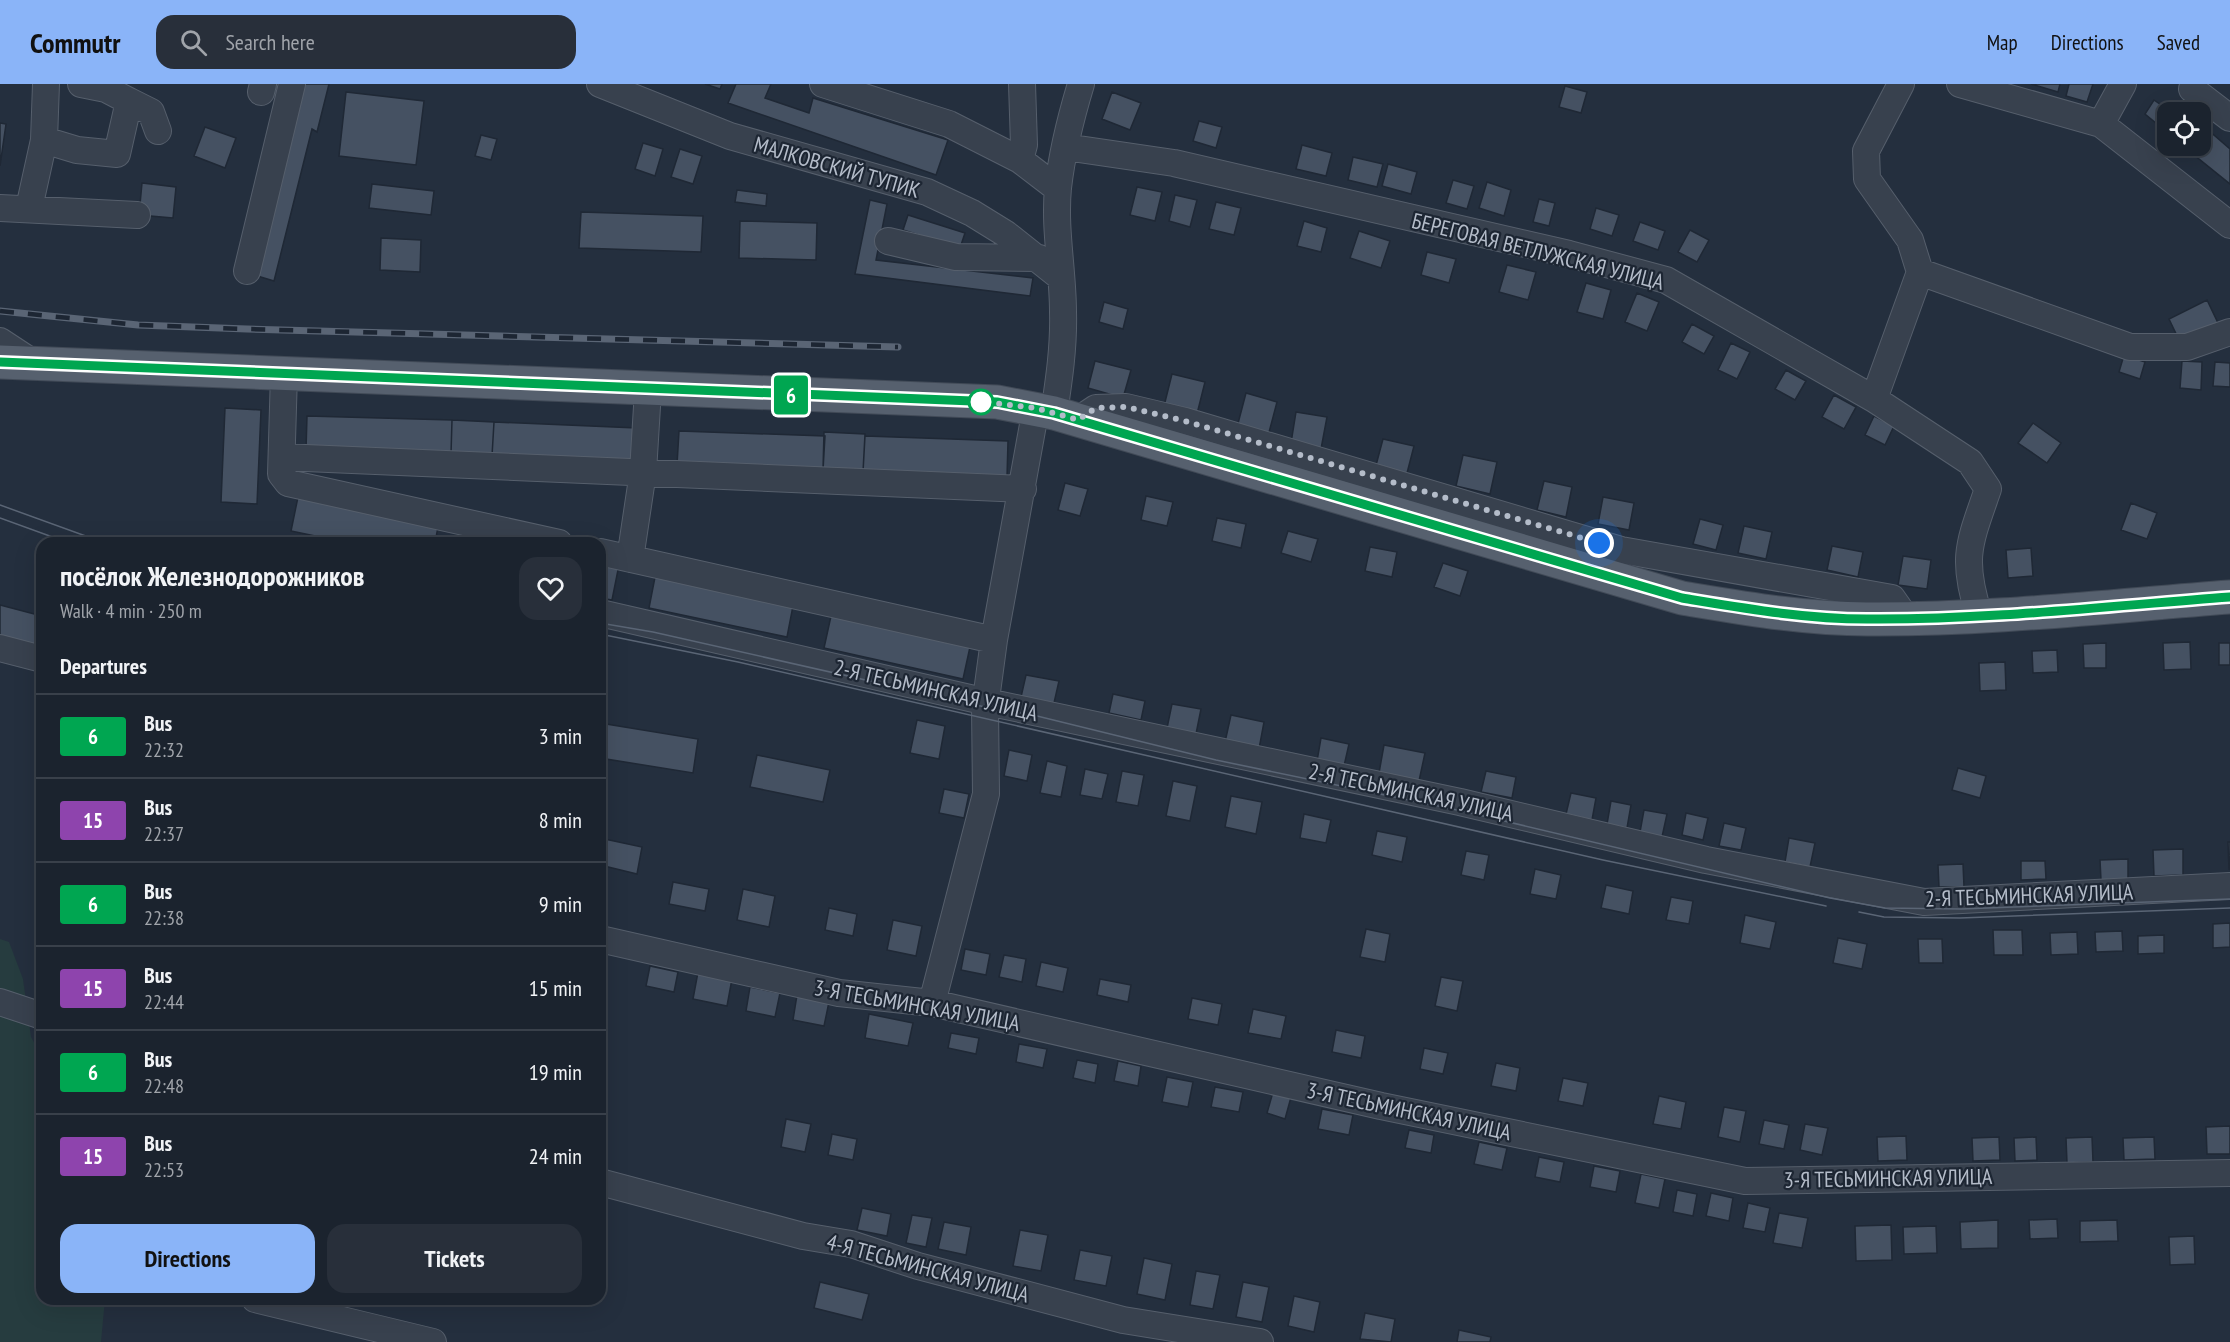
<!DOCTYPE html>
<html lang="en">
<head>
<meta charset="utf-8">
<style>
	body { margin:0; font-family:"PT Sans Narrow",sans-serif; background:#282f3a; color:#f1f3f6; height:100vh; display:flex; flex-direction:column; font-size:22px; white-space:nowrap }
	* { box-sizing:border-box; margin:0 }
	p { font-size:20px; color:#a0a4aa }
	.icon { flex:none; width:33px; height:33px; fill:none; stroke:currentColor; stroke-width:2; stroke-linecap:round; stroke-linejoin:round }
	.map { position:relative; flex:1; overflow:hidden }
	.panel { position:absolute; left:36px; top:453px; width:570px; height:768px; display:flex; flex-direction:column; background:#1b232e; border-radius:18px; box-shadow:0 6px 24px #0002,0 0 0 2px #39404a }
	.panel>* { flex:none }
	.badge { padding:0 12px; border-radius:4px; font-size:21px; line-height:39px }
	.fabs { position:absolute; left:2157px; top:18px; display:grid; gap:12px }
	.fabs a { display:grid; place-items:center; width:54px; height:54px; border-radius:12px; background:#1b232e; box-shadow:0 6px 24px #0002,0 0 0 2px #39404a; font-size:30px }
	.you { position:absolute; width:30px; height:30px; margin:-15px; border:4px solid #fff; border-radius:50%; background:#1a73e8; box-shadow:0 0 0 9px #1a73e833 }
	.map>.badge { position:absolute; translate:-50% -50%; box-shadow:0 0 0 3px #fff }
	h2 { padding:0 24px; font-size:22px; line-height:54px }
	.round { display:grid; place-items:center; flex:none; width:63px; height:63px; border-radius:18px; background:#282f3a }
	.headline { display:flex; align-items:center; justify-content:space-between; height:102px; padding:0 24px }
	h1 { font-size:28px; font-weight:700; line-height:45px }
	.button { display:flex; gap:12px; margin-top:auto; padding:12px 24px }
	.button a { flex:1; height:69px; border-radius:18px; background:#8ab4f8; color:#111; font-size:24px; font-weight:700; line-height:69px; text-align:center }
	.button a+a { background:#282f3a; color:#f1f3f6 }
	ul { padding:0; list-style:none }
	li { display:flex; align-items:center; gap:18px; height:84px; padding:0 24px; border-top:2px solid #39404a }
	li div { flex:1 }
	li b { display:block; font-size:22px }
	li em { font-style:normal }
	li .badge { min-width:66px; font-weight:700; text-align:center }
	header { display:flex; align-items:center; gap:36px; box-sizing:border-box; height:84px; padding:0 30px; background:#8ab4f8; color:#111 }
	header strong { font-size:28px }
	nav { display:flex; gap:33px; margin-inline-start:auto; font-size:21px }
	.search { width:420px; height:54px; background:#282f3a; display:flex; align-items:center; gap:15px; box-sizing:border-box; padding:0 21px; border-radius:18px; color:#a0a4aa; font-size:22px }
	.map>svg:first-child { display:block }
	.green { fill:#263c3f }
	.building { fill:#455162; stroke:#1f2835; stroke-width:1.5 }
	.lines { fill:none; stroke-linecap:round; stroke-linejoin:round }
	.minor-casing { stroke:#565f6c; stroke-width:28 }
	.major-casing { stroke:#414a57; stroke-width:35 }
	.minor { stroke:#38414e; stroke-width:26 }
	.major { stroke:#56606e; stroke-width:33 }
	.tram { stroke:#5a6575; stroke-width:1.5 }
	.rail-casing { stroke:#5a6575; stroke-width:7 }
	.rail { stroke:#1d2633; stroke-width:4.5; stroke-dasharray:14; stroke-linecap:butt }
	.line-casing { stroke:#fff; stroke-width:14 }
	.line { stroke:#00a651; stroke-width:9 }
	.walk { stroke:#b4bcc9; stroke-width:6; stroke-dasharray:0 10.8 }
	.stop-dot { fill:#fff; stroke:#00a651; stroke-width:3 }
	.labels { text-anchor:middle; stroke-width:4.5; stroke-linejoin:round; paint-order:stroke }
	.street-label { font-size:22px; fill:#b4bcc9; stroke:#1d2633 }
</style>
</head>
<body>
<header>
<strong>Commutr</strong>
<div class="search"><svg class="icon" aria-label="search" viewBox="0 0 24 24"><circle cx="10" cy="10" r="6"/><path d="M15 15l6 6"/></svg>Search here</div>
<nav><a>Map</a><a>Directions</a><a>Saved</a></nav>
</header>
<div class="map">
<svg width="2230" height="1258" viewBox="0 0 2230 1258">
	<rect width="100%" height="100%" fill="#242f3e"/>
	<!-- green -->
	<path class="green" d="M0,855l9,3 14,37 8,58 11,20v242h63l-4,43h-101z"/>
	<!-- building -->
	<path class="building" d="M301,0h28l-12,48 -5,-3 -38,152 -20,-6z
		M705,0h17l-2,5z
		M736,0h35l-6,14 44,15 4,-15 135,42 -12,35 -208,-72z
		M2031,0h29l-2,8z
		M2069,0h24l-6,18 -21,-6z
		M1565,2l22,6 -6,21 -22,-6z
		M346,8l78,9 -8,64 -77,-9z
		M1112,8l29,11 -11,27 -28,-11z
		M2154,16l17,12h-3v21l-23,-19z
		M1199,37l23,6 -6,21 -23,-7z
		M0,39l6,1 -6,42z
		M2200,39l30,26v35l-47,-38h17z
		M205,43l31,11 -11,30 -31,-12z
		M481,51l16,4 -6,21 -16,-4z
		M643,59l20,6 -8,27 -20,-7z
		M1302,61l30,8 -6,23 -30,-7z
		M680,65l22,7 -9,28 -22,-7z
		M1353,73l30,7 -6,23 -29,-7z
		M1388,80l29,8 -6,22 -29,-8z
		M1453,96l21,6 -7,23 -21,-6z
		M1487,98l24,8 -7,26 -25,-8z
		M142,99l34,4 -3,31 -34,-3z
		M372,100l62,7 -3,24 -62,-7z
		M1137,103l25,5 -7,29 -25,-6z
		M737,106l30,4 -1,12 -31,-4z
		M1175,111l22,5 -7,27 -21,-6z
		M1539,115l16,4 -6,23 -16,-4z
		M870,116l17,4 -11,56 157,18 -3,18 -175,-22z
		M1216,118l25,6 -7,27 -25,-6z
		M1596,124l23,7 -7,21 -22,-7z
		M581,128l122,4 -2,36 -122,-4z
		M908,131l57,18 -5,15 -57,-18z
		M740,137l77,2 -1,37 -77,-2z
		M1304,137l23,7 -6,24 -24,-6z
		M1640,138l25,9 -7,19 -25,-9z
		M1690,146l19,10 -12,22 -19,-10z
		M1359,147l31,10 -9,27 -31,-10z
		M381,154l40,2 -1,32 -40,-2z
		M1427,168l29,7 -7,24 -28,-8z
		M1507,181l29,7 -8,28 -29,-8z
		M1586,199l25,7 -8,29 -26,-7z
		M1637,209l22,9 -12,29 -22,-9z
		M2207,216l11,23 -38,19 -11,-23z
		M1104,218l24,7 -5,20 -24,-7z
		M1692,240l22,12 -10,18 -22,-12z
		M1731,259l19,9 -13,27 -19,-9z
		M2124,271l21,7 -5,17 -21,-7z
		M1095,277l36,9 -8,28 -35,-10z
		M2182,277l20,1 -1,28 -21,-2z
		M2215,278l15,1v24l-17,-1z
		M1786,286l20,11 -11,19 -20,-11z
		M1172,290l33,8 -8,32 -33,-8z
		M1246,309l31,9 -10,38 -31,-9z
		M1834,311l22,12 -12,22 -22,-12z
		M225,324l36,2 -4,94 -36,-2z
		M1296,328l31,5 -6,32 -30,-6z
		M307,332l145,4 -1,34 -145,-4z
		M1874,332l20,10 -9,19 -20,-10z
		M452,336l42,2 -2,34 -41,-2z
		M494,338l143,6 -2,34 -143,-6z
		M2033,339l28,20 -14,20 -29,-20z
		M679,347l146,5 -2,34 -146,-5z
		M824,348l41,2 -2,38 -40,-2z
		M865,352l143,5 -1,36 -144,-5z
		M1383,355l31,7 -8,31 -31,-8z
		M1463,371l34,7 -7,32 -34,-8z
		M1544,397l28,6 -6,30 -29,-7z
		M1065,399l23,6 -8,27 -22,-6z
		M1146,412l27,6 -6,24 -26,-6z
		M298,413l140,30 -3,16h-86l-58,-12z
		M1603,413l31,6 -5,27 -31,-6z
		M2131,419l26,10 -10,26 -26,-9z
		M1217,434l29,6 -5,24 -29,-7z
		M1700,435l23,6 -7,25 -23,-6z
		M1744,442l28,6 -6,27 -28,-6z
		M1288,447l30,8 -7,23 -30,-9z
		M479,452l35,7h-37z
		M1832,462l31,6 -5,25 -31,-7z
		M1370,463l27,5 -5,25 -27,-6z
		M2031,464l2,28 -25,2 -2,-28z
		M1903,472l28,4 -4,29 -29,-4z
		M600,477l19,4 -7,35 -12,-2z
		M1443,479l25,8 -8,25 -26,-9z
		M655,493l138,29 -6,31 -138,-29z
		M0,521l42,11v34l-42,-12z
		M831,532l139,31 -7,32 -139,-31z
		M2190,558l1,27 -27,1 -1,-27z
		M2106,559v25h-22l-1,-24z
		M2219,559h11v22h-11z
		M2057,566l1,22 -25,1 -1,-22z
		M2005,578l1,28 -26,1 -1,-28z
		M1026,591l33,6 -5,22 -33,-6z
		M1113,610l32,7 -4,19 -32,-7z
		M1172,620l29,5 -5,25 -29,-6z
		M1231,631l33,7 -5,27 -34,-7z
		M917,636l28,6 -6,33 -29,-6z
		M600,639l98,16 -5,34 -93,-15z
		M1321,654l28,6 -5,22 -27,-5z
		M1384,661l41,8 -6,28 -40,-8z
		M1009,666l23,5 -5,26 -23,-5z
		M757,671l73,15 -7,32 -73,-15z
		M1047,677l20,5 -6,31 -21,-4z
		M1958,684l28,8 -6,22 -28,-8z
		M1085,685l23,5 -6,25 -22,-4z
		M1122,687l22,4 -6,31 -22,-4z
		M1486,687l30,6 -4,21 -31,-6z
		M1173,697l24,5 -7,35 -24,-5z
		M944,705l25,5 -5,24 -25,-5z
		M1571,709l25,5 -4,22 -26,-6z
		M1231,712l31,6 -6,32 -31,-7z
		M1611,717l20,4 -4,23 -20,-4z
		M1644,726l23,4 -5,23 -22,-5z
		M1686,729l22,5 -5,22 -21,-5z
		M1304,730l27,6 -5,23 -26,-5z
		M1724,739l22,5 -5,22 -22,-4z
		M1377,747l30,6 -5,25 -30,-7z
		M600,754l42,9 -5,27 -37,-9z
		M1789,754l26,5 -5,24 -25,-5z
		M2228,758h2v27h-1z
		M2183,765v26l-29,1 -1,-26z
		M1466,767l23,4 -5,25 -23,-5z
		M2128,775v20l-27,1 -1,-20z
		M2021,777h24l1,18 -25,1z
		M1963,780l1,23h-25l-1,-22z
		M1535,785l26,6 -5,24 -26,-5z
		M673,798l36,7 -4,22 -36,-7z
		M1606,801l27,6 -4,23 -28,-6z
		M743,805l32,7 -6,31 -32,-7z
		M1671,813l22,4 -4,23 -23,-4z
		M829,824l28,6 -4,22 -28,-6z
		M1745,831l31,7 -6,27 -30,-6z
		M893,836l29,6 -6,30 -29,-6z
		M2230,839v24l-17,1v-24z
		M1366,845l24,5 -5,28 -25,-5z
		M1993,846h29l1,25h-29z
		M2122,847l1,20 -27,1 -1,-20z
		M2077,848l1,22 -27,1 -1,-22z
		M2164,851v18l-26,1v-18z
		M1838,854l29,6 -5,25 -29,-6z
		M1918,855h24l1,24h-24z
		M965,865l25,5 -4,21 -25,-5z
		M1004,871l22,4 -4,23 -23,-5z
		M1041,878l27,6 -5,24 -27,-6z
		M650,882l28,6 -4,20 -28,-6z
		M698,888l34,7 -5,27 -34,-7z
		M1441,893l22,4 -6,30 -22,-5z
		M1100,895l31,6 -3,17 -31,-7z
		M750,903l30,6 -5,24 -29,-6z
		M797,911l32,7 -5,24 -31,-6z
		M1192,914l30,6 -4,21 -30,-6z
		M1253,925l33,7 -5,23 -33,-6z
		M869,930l44,9 -5,23 -43,-8z
		M1336,946l29,6 -4,22 -29,-6z
		M951,949l28,5 -3,16 -28,-6z
		M1019,960l28,5 -4,19 -27,-6z
		M1424,964l24,5 -5,21 -23,-5z
		M1077,976l21,4 -3,19 -22,-5z
		M1118,977l23,5 -3,20 -24,-5z
		M1496,979l24,5 -4,23 -25,-5z
		M1167,993l26,5 -5,25 -26,-5z
		M1563,994l25,5 -5,23 -25,-5z
		M1275,1001l18,5 -8,29 -18,-6z
		M1215,1003l28,5 -4,20 -28,-5z
		M1659,1012l27,6 -5,27 -28,-5z
		M1724,1023l22,4 -6,31 -22,-5z
		M1322,1025l31,6 -4,20 -31,-6z
		M786,1035l25,5 -6,28 -24,-5z
		M1764,1036l25,5 -5,24 -25,-5z
		M1805,1040l23,4 -6,27 -22,-5z
		M2230,1042v28h-23l-1,-27z
		M1409,1046l25,5 -3,18 -26,-5z
		M832,1050l25,5 -4,21 -25,-5z
		M1906,1052l1,24 -29,1 -1,-24z
		M1999,1053l1,23 -27,1 -1,-23z
		M2036,1053l1,23 -22,1 -1,-23z
		M2092,1053l1,25 -26,1 -1,-25z
		M2154,1053l1,22 -31,1 -1,-22z
		M1479,1058l28,6 -5,22 -28,-6z
		M1539,1073l25,5 -4,20 -25,-5z
		M1594,1082l26,5 -4,21 -26,-5z
		M1641,1090l24,5 -6,29 -24,-5z
		M1677,1106l20,4 -4,22 -20,-4z
		M1711,1109l22,5 -4,23 -23,-5z
		M1748,1119l22,5 -5,24 -22,-4z
		M862,1124l29,6 -4,22 -30,-6z
		M1779,1129l29,5 -6,30 -29,-5z
		M912,1131l20,3 -6,29 -20,-4z
		M2057,1135l1,19 -28,1 -1,-19z
		M1998,1136v28l-37,1 -1,-27z
		M2117,1136l1,21 -38,1v-21z
		M944,1138l27,5 -5,28 -28,-6z
		M1891,1141l1,35 -36,1 -1,-35z
		M1936,1142l1,27 -33,1 -1,-27z
		M1020,1146l28,5 -7,36 -28,-5z
		M2194,1152l1,28 -25,1 -1,-28z
		M1080,1166l32,6 -6,30 -32,-6z
		M1144,1174l28,6 -7,36 -28,-6z
		M1196,1187l24,4 -7,34 -23,-4z
		M820,1198l49,12 -7,26 -48,-12z
		M1243,1198l26,5 -7,35 -26,-5z
		M1294,1212l26,6 -6,30 -26,-6z
		M1365,1229l30,6 -4,23 -31,-3z
		M1459,1246l32,7 -1,5h-33z"/>
	<g class="lines">
		<!-- minor casing -->
		<g class="minor-casing">
			<path id="minor" d="M600,0l130,52 197,56 45,21 34,21 53,42
				M823,0l126,40 71,36
				M1022,0l2,61 -4,15 38,29
				M1960,0l141,40 129,101
				M2192,5l38,29
				M261,8l2,-8
				M129,17l22,11 7,19
				M2101,40l22,-40
				M44,56l33,10 40,4 12,-53 -23,-12 -25,-5
				M1065,63l109,16 395,91 97,26 208,119 96,63 18,27c-19,55 -27,69 -9,126
				M0,124l137,7
				M29,124l15,-68 2,-56
				M888,157l68,16 83,1
				M247,187l45,-187
				M1920,188l210,75h57l43,-15
				M0,257l35,23
				M284,290l-3,100 7,9 271,60
				M1874,315l46,-127 -10,-32 -43,-61 -1,-28 35,-67
				M1054,329c5,-33 10,-67 9,-101 0,-41 -9,-83 -5,-124 4,-35 13,-71 23,-104
				M1078,336l18,-12 30,-1 59,14 436,129 271,48 14,20
				M282,373l741,32
				M600,468l394,88
				M630,475l13,-87 5,-82
				M600,529l387,89 473,100 246,58 218,42 306,-16
				M0,564l42,11
				M600,855l239,54 93,10 449,103 364,75 485,-8
				M0,918l42,14
				M932,919l54,-209 -1,-87 9,-67 42,-232
				M600,1098l203,54 48,8 67,22 205,54 137,22
				M255,1215l178,43"/>
		</g>
		<!-- major casing -->
		<g class="major-casing">
			<path id="major" d="M0,278l997,40 57,11 628,185c61,10 122,21 185,21 121,1 243,-13 363,-22"/>
		</g>
		<!-- minor -->
		<use href="#minor" class="minor"/>
		<!-- major -->
		<use href="#major" class="major"/>
		<!-- tram -->
		<path class="tram" d="M0,421l105,38
			M0,434l69,25
			M600,539l53,9 332,75 48,8 183,45 246,51 368,87 55,10 76,1 269,-10
			M600,550l138,28 865,198 223,46
			M1859,828l25,5 76,1 270,-10"/>
		<!-- rail casing -->
		<g class="rail-casing">
			<path id="rail" d="M0,227l138,14 109,4 651,18"/>
		</g>
		<!-- rail -->
		<use href="#rail" class="rail"/>
	</g>
	<g class="lines">
		<!-- line casing -->
		<g class="line-casing">
			<path id="line" d="M0,278l997,40 57,11 628,185c61,10 122,21 185,21 121,1 242,-13 363,-22"/>
		</g>
		<!-- line -->
		<use href="#line" class="line"/>
		<!-- walk -->
		<path class="walk" d="M981,318l-7,-1 62,7 42,12 18,-12 30,-1 59,14 414,122"/>
	</g>
	<!-- markers -->
	<circle class="stop-dot" cx="981" cy="318" r="12"/>
	<g class="labels">
		<!-- street labels -->
		<g class="street-label">
			<text transform="translate(837 83) rotate(16)" y="8">МАЛКОВСКИЙ ТУПИК</text>
			<text transform="translate(1538 167) rotate(14)" y="8">БЕРЕГОВАЯ ВЕТЛУЖСКАЯ УЛИЦА</text>
			<text transform="translate(936 606) rotate(13)" y="8">2-Я ТЕСЬМИНСКАЯ УЛИЦА</text>
			<text transform="translate(1411 708) rotate(12)" y="8">2-Я ТЕСЬМИНСКАЯ УЛИЦА</text>
			<text transform="translate(2029 811) rotate(-2)" y="8">2-Я ТЕСЬМИНСКАЯ УЛИЦА</text>
			<text transform="translate(917 921) rotate(10)" y="8">3-Я ТЕСЬМИНСКАЯ УЛИЦА</text>
			<text transform="translate(1409 1027) rotate(12)" y="8">3-Я ТЕСЬМИНСКАЯ УЛИЦА</text>
			<text transform="translate(1888 1094) rotate(-1)" y="8">3-Я ТЕСЬМИНСКАЯ УЛИЦА</text>
			<text transform="translate(928 1184) rotate(15)" y="8">4-Я ТЕСЬМИНСКАЯ УЛИЦА</text>
		</g>
	</g>
</svg>
<div class="fabs">
<a><svg class="icon" aria-label="locate" viewBox="0 0 24 24"><circle cx="12" cy="12" r="6"/><path d="M12 2v4M12 18v4M2 12h4M18 12h4"/></svg></a>
</div>
<div class="you" style="left:1599px;top:459px"></div>
<b class="badge" style="left:791px;top:311px;background:#00a651;color:#fff">6</b>
<section class="panel">
<div class="headline"><div><h1>посёлок Железнодорожников</h1><p>Walk · 4 min · 250 m</p></div><a class="round"><svg class="icon" aria-label="heart" viewBox="0 0 24 24"><path d="M12 20l-8-8c-3-5 5-10 8-4 3-6 11-1 8 4z"/></svg></a></div>
<h2>Departures</h2>
<ul>
<li><span class="badge" style="background:#00a651;color:#fff">6</span><div><b>Bus</b><p>22:32</p></div><em>3 min</em></li>
<li><span class="badge" style="background:#8e44ad;color:#fff">15</span><div><b>Bus</b><p>22:37</p></div><em>8 min</em></li>
<li><span class="badge" style="background:#00a651;color:#fff">6</span><div><b>Bus</b><p>22:38</p></div><em>9 min</em></li>
<li><span class="badge" style="background:#8e44ad;color:#fff">15</span><div><b>Bus</b><p>22:44</p></div><em>15 min</em></li>
<li><span class="badge" style="background:#00a651;color:#fff">6</span><div><b>Bus</b><p>22:48</p></div><em>19 min</em></li>
<li><span class="badge" style="background:#8e44ad;color:#fff">15</span><div><b>Bus</b><p>22:53</p></div><em>24 min</em></li>
</ul>
<div class="button"><a>Directions</a><a>Tickets</a></div>
</section>
</div>
</body>
</html>
